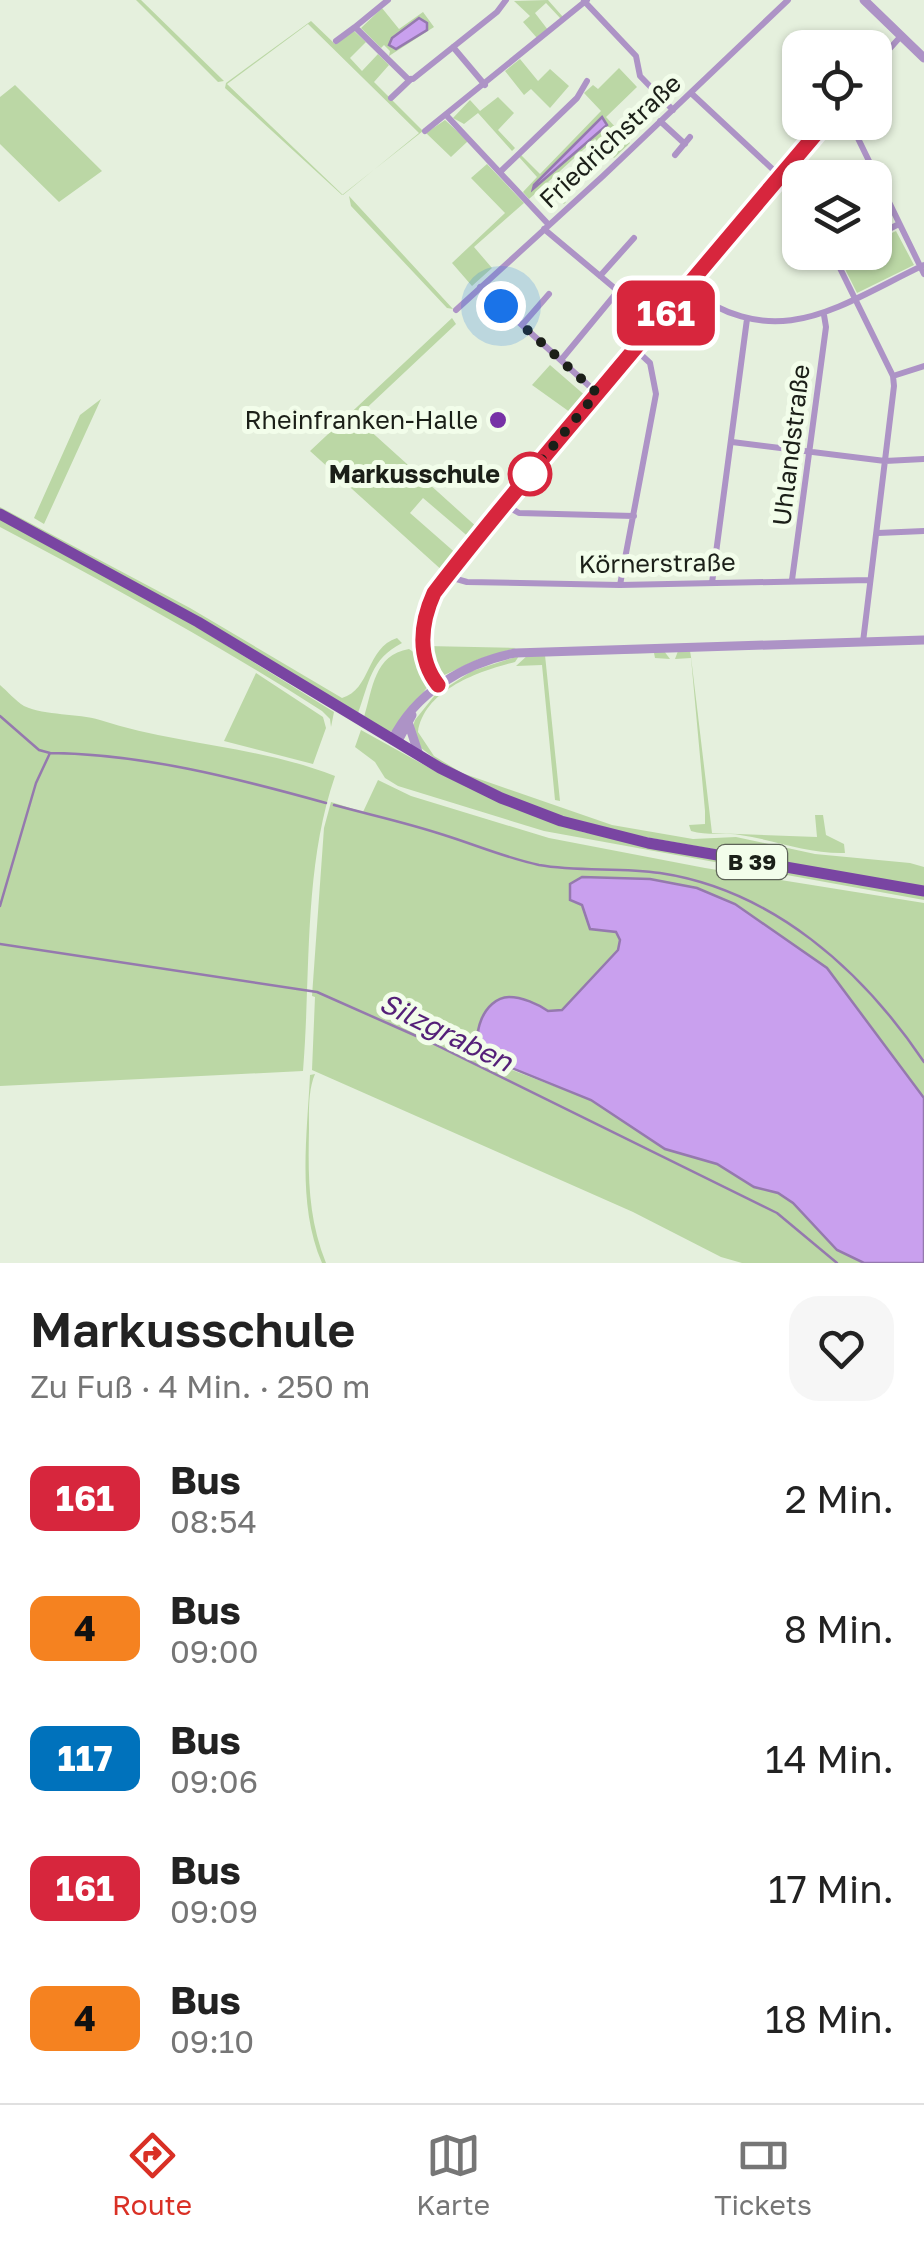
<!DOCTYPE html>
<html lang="de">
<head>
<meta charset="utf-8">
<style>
	body { margin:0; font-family:"Golos Text",sans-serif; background:#f6f6f6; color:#222; height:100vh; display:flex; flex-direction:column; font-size:38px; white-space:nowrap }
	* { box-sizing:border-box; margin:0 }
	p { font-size:32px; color:#767676 }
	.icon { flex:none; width:55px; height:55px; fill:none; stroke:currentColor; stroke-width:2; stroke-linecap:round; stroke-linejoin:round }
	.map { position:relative; height:1263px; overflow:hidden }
	.side { display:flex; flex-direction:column; background:#fff; flex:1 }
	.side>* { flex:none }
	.badge { padding:0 20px; border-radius:15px; font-size:35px; line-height:65px }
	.tools { position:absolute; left:782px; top:30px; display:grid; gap:20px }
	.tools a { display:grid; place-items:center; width:110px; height:110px; border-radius:20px; background:#fff; box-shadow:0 2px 8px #0004; font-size:50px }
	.you { position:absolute; width:50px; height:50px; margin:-25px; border:8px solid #fff; border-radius:50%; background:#1a73e8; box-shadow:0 0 0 15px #1a73e833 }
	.map>.badge { position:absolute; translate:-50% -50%; box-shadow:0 0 0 5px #fff }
	.round { display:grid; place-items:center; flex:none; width:105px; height:105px; border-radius:30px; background:#f6f6f6 }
	.headline { display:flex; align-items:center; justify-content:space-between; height:170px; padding:0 30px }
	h1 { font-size:48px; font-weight:600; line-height:75px }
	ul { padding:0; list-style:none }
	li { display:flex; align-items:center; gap:30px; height:130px; padding:0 30px }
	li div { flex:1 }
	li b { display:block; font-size:38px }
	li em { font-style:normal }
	li .badge { min-width:110px; font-weight:700; text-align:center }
	.menu { display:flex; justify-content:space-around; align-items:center; height:140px; border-top:2px solid #e0e0e0; background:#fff; font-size:28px; color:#767676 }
	.menu a { display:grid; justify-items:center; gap:5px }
	.menu .current { color:#d93025 }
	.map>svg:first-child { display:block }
	.green { fill:#bbd7a5; fill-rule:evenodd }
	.water { fill:#c9a0ee; stroke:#9579ae; stroke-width:2.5 }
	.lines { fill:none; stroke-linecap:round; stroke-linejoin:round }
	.stream { stroke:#9579ae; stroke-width:2.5 }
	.minor { stroke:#ad93c6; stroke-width:6 }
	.tertiary { stroke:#ad93c6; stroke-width:9 }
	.primary { stroke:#7945a2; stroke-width:11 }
	.line-casing { stroke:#fff; stroke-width:22 }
	.line { stroke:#d7263d; stroke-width:15 }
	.walk { stroke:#1b1f18; stroke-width:10; stroke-dasharray:0 18 }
	.poi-dot { fill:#7732a6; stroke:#f2fdea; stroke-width:4 }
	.stop-dot { fill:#fff; stroke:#d7263d; stroke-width:5 }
	.labels { text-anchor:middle; stroke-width:10; stroke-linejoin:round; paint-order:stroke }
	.shield { fill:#f2fdea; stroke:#5c6257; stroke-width:2.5 }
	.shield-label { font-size:22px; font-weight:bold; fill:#1b1f18 }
	.street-label { font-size:25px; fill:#1b1f18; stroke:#f2fdea }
	.poi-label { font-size:25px; fill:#1b1f18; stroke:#f2fdea; text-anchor:end }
	.stop-label { font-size:25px; font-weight:bold; fill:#1b1f18; stroke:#f2fdea; text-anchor:end }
	.water-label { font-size:28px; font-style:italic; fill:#541f78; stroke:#f2fdea }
</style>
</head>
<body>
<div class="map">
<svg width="924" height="1263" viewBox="0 0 924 1263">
	<rect width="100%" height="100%" fill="#e5f0dd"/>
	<!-- green -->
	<path class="green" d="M136,0h5l83,81 -6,1z
		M548,0l15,17 -2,2 -15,-16 -11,10 13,17 -11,8 -14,-16 7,-6 -16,-15z
		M382,8l17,21 24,-17 11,15 -45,29 1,-5 -6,-6 -3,3 -20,-20z
		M311,21l24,23 18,-14 13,12 -16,16 12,13 16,-17 11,11 -15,17 49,49 -81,64 -117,-107 1,-5zM308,24l111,109 -76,62 -116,-111z
		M520,59l18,22 12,-12 19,17 -19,22 -19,-19 -7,6 -19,-24z
		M619,68l18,19 -31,30 24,26 -16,15 -19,-19 -47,43 18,20 -2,2 -19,-19 -16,14 -6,-7 14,-15 -18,-20 2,-2 19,19 61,-63 -17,-18 9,-8 5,4z
		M15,85l87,86 -43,31 -59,-58v-47z
		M498,97l16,16 -16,17 17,18 -3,3 -34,-38 -14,11 -11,-6 17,-18 10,11z
		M445,120l23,21 -17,16 -25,-24z
		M487,164l37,39 -50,44 18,21 -20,18 -20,-23 53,-50 -34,-35z
		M349,196l104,113 -6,-1 -96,-102z
		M896,231l18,34 -57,28 -17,-34 13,-6 22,-1v-11z
		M452,318l4,6 -100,94 123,111 -8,10 -48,-41 -13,15 49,43 -14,17 -135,-122z
		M550,365l38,33 -14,17 -42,-30z
		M101,399l-57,125 -10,-6 46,-103z
		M0,507l190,101 152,90c29,-8 24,-50 55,-60l5,5c-32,17 -32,38 -44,70l-358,-201z
		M0,519l150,79 184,114 -3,15 -1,-8 -8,-8c-105,-67 -212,-126 -322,-184z
		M426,646l90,2 -37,11 -39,18 -11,-11z
		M409,649l9,6 11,30 -35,46 -6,1 -24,-15c9,-29 10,-62 45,-68z
		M664,651l6,8 -15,-1 -1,-5 -109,2 15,146 -5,-1 -13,-135 -26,1 13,-12z
		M678,651h12l1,6 21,176 105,4 -2,-22h8l3,20 18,9 1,9c-36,1 -70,-13 -105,-18 -16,-3 -33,1 -49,-4l-2,-6 16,-1v-13l-14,-153 -16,1z
		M519,656l-4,6c-36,9 -91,28 -97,70l16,24 28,17 150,52 81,14 43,-2 79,17 95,9 14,4v20l-323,-58 -74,-24 -85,-41 -25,-19 -5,-16 3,-9 20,-25 37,-24z
		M256,673l67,44 3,11 -13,36 -89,-23z
		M0,685c7,6 16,16 24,21 22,10 53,7 76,14 77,25 159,26 235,56 -32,93 -24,198 -32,295l-303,15z
		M361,730l74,41 147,61 342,63v5l-380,-69 -146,-45 -13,-8 -10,-16 -20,-15z
		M378,780l33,16 138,42 156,30 219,35v195l-97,-130 -92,-64 -38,-16 -47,-9 -68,-2 -9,25 9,3 16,26h18l4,9 -2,10 -56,60 -14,2 -10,-7 -33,-8 -25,24 2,35 6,5 103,39 58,37 68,27 37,22 24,7 15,10 44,47 27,13h-122l-21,-6 -88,-45 -321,-142 3,-73 -3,-1 12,-168 7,-26 32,10z
		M315,1074c-7,16 -6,38 -6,55 -1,47 -1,89 17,134h-4c-25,-58 -15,-126 -12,-188z"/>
	<!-- water -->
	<path class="water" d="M419,18l8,5v7l-31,19 -7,-4 3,-7z
		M602,117l5,8 -74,64 1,-4z
		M582,877l68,2 47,9 38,16 92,64 97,130v165h-60l-27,-13 -44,-47 -15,-10 -24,-6 -37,-23 -52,-15 -74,-49 -109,-44c-12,-19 1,-58 27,-59 13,0 29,7 39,14l14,-1 56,-60 2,-10 -4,-8 -26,-3 -8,-24 -12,-5v-16z"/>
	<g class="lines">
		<!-- stream -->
		<path class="stream" d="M0,716l39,34 11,3 -14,30 -36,123
			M50,753c93,1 186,25 276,50
			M334,805c37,10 74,18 110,30 32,10 62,23 95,30 39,7 81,2 121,8 113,17 202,97 264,189
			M0,944l317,48 115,51 345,170 60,50"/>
		<!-- minor -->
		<path class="minor" d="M388,0l-33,27 53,52h5l84,-67 9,-12
			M584,1l52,55 4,20 33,34
			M336,41l19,-14
			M453,47l32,38
			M875,65l26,-29
			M691,93l90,84
			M391,98l20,-19
			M447,116l102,109
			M660,121l25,23
			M850,122l74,152
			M425,131l162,-131
			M675,155l15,-18
			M500,172l77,-74 10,-17
			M544,229l74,62 -57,69
			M875,236l24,-12
			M842,252l-8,4 59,120 1,10 -31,256
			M600,276l34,-38
			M480,287l117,106
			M686,288c92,67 150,19 238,-23
			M456,310l147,-134 185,-176
			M522,325l27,-31
			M893,376l31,-10
			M732,442l153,19 39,-2
			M505,505l14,8 115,3
			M878,533l46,-2
			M446,576l21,6 153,3 250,-5
			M792,580l34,-253 -2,-12
			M712,583l35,-264
			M620,585l36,-191 -6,-31 -15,-14
			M437,685c-20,-27 -18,-62 -3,-92l157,-193 41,-45 25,-33 169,-200"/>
		<!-- tertiary -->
		<path class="tertiary" d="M864,0l60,58
			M409,725l10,30
			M392,740c23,-47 72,-77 123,-87l409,-13
			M392,740l8,-3 12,-22"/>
		<!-- primary -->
		<path class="primary" d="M0,514l198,108 242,146 61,30 60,23 87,22 276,48"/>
	</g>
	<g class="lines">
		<!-- line casing -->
		<g class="line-casing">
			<path id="line" d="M438,685c-21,-27 -18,-61 -4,-92 71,-93 149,-181 223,-271l169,-200"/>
		</g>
		<!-- line -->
		<use href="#line" class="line"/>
		<!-- walk -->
		<path class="walk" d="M501,306l96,87 -67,81"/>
	</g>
	<!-- markers -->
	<circle class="poi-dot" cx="498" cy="420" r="10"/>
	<circle class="stop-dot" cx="530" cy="474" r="20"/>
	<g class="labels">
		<!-- shield labels -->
		<rect class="shield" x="717" y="845" width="70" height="34" rx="8"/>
		<g class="shield-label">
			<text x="752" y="870">B 39</text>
		</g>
		<!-- street labels -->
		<g class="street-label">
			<text transform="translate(610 141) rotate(-43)" y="9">Friedrichstraße</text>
			<text transform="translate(791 445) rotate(-83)" y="9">Uhlandstraße</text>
			<text transform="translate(657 563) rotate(-1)" y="9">Körnerstraße</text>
		</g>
		<!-- poi labels -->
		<g class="poi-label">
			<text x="478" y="429">Rheinfranken-Halle</text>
		</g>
		<!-- stop labels -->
		<g class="stop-label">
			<text x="500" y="483">Markusschule</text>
		</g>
		<!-- water labels -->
		<g class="water-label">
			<text transform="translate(446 1032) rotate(26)" y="10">Silzgraben</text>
		</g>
	</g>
</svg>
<div class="tools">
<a><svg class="icon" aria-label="locate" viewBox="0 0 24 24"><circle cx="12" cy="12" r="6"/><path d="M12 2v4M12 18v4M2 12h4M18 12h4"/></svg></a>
<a><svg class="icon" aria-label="layers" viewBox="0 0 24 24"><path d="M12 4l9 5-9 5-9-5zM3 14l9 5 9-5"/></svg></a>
</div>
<div class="you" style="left:501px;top:306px"></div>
<b class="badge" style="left:666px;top:313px;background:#d7263d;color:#fff">161</b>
</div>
<section class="side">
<div class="headline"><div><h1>Markusschule</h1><p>Zu Fuß · 4 Min. · 250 m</p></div><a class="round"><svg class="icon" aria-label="heart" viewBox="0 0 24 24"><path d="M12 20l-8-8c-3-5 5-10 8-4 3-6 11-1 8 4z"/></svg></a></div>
<ul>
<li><span class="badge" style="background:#d7263d;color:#fff">161</span><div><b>Bus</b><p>08:54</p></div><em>2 Min.</em></li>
<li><span class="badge" style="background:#f58220;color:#111">4</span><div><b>Bus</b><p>09:00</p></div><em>8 Min.</em></li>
<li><span class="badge" style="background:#0072bc;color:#fff">117</span><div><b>Bus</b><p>09:06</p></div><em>14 Min.</em></li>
<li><span class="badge" style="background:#d7263d;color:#fff">161</span><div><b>Bus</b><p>09:09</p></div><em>17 Min.</em></li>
<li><span class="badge" style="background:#f58220;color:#111">4</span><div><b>Bus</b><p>09:10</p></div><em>18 Min.</em></li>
</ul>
</section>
<nav class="menu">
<a class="current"><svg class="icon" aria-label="directions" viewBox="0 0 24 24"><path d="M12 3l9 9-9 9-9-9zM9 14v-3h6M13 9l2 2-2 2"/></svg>Route</a>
<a><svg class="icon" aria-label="map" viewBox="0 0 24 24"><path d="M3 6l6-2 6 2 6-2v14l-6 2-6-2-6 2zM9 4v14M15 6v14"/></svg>Karte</a>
<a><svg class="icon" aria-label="tickets" viewBox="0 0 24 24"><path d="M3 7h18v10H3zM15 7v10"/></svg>Tickets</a>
</nav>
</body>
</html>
